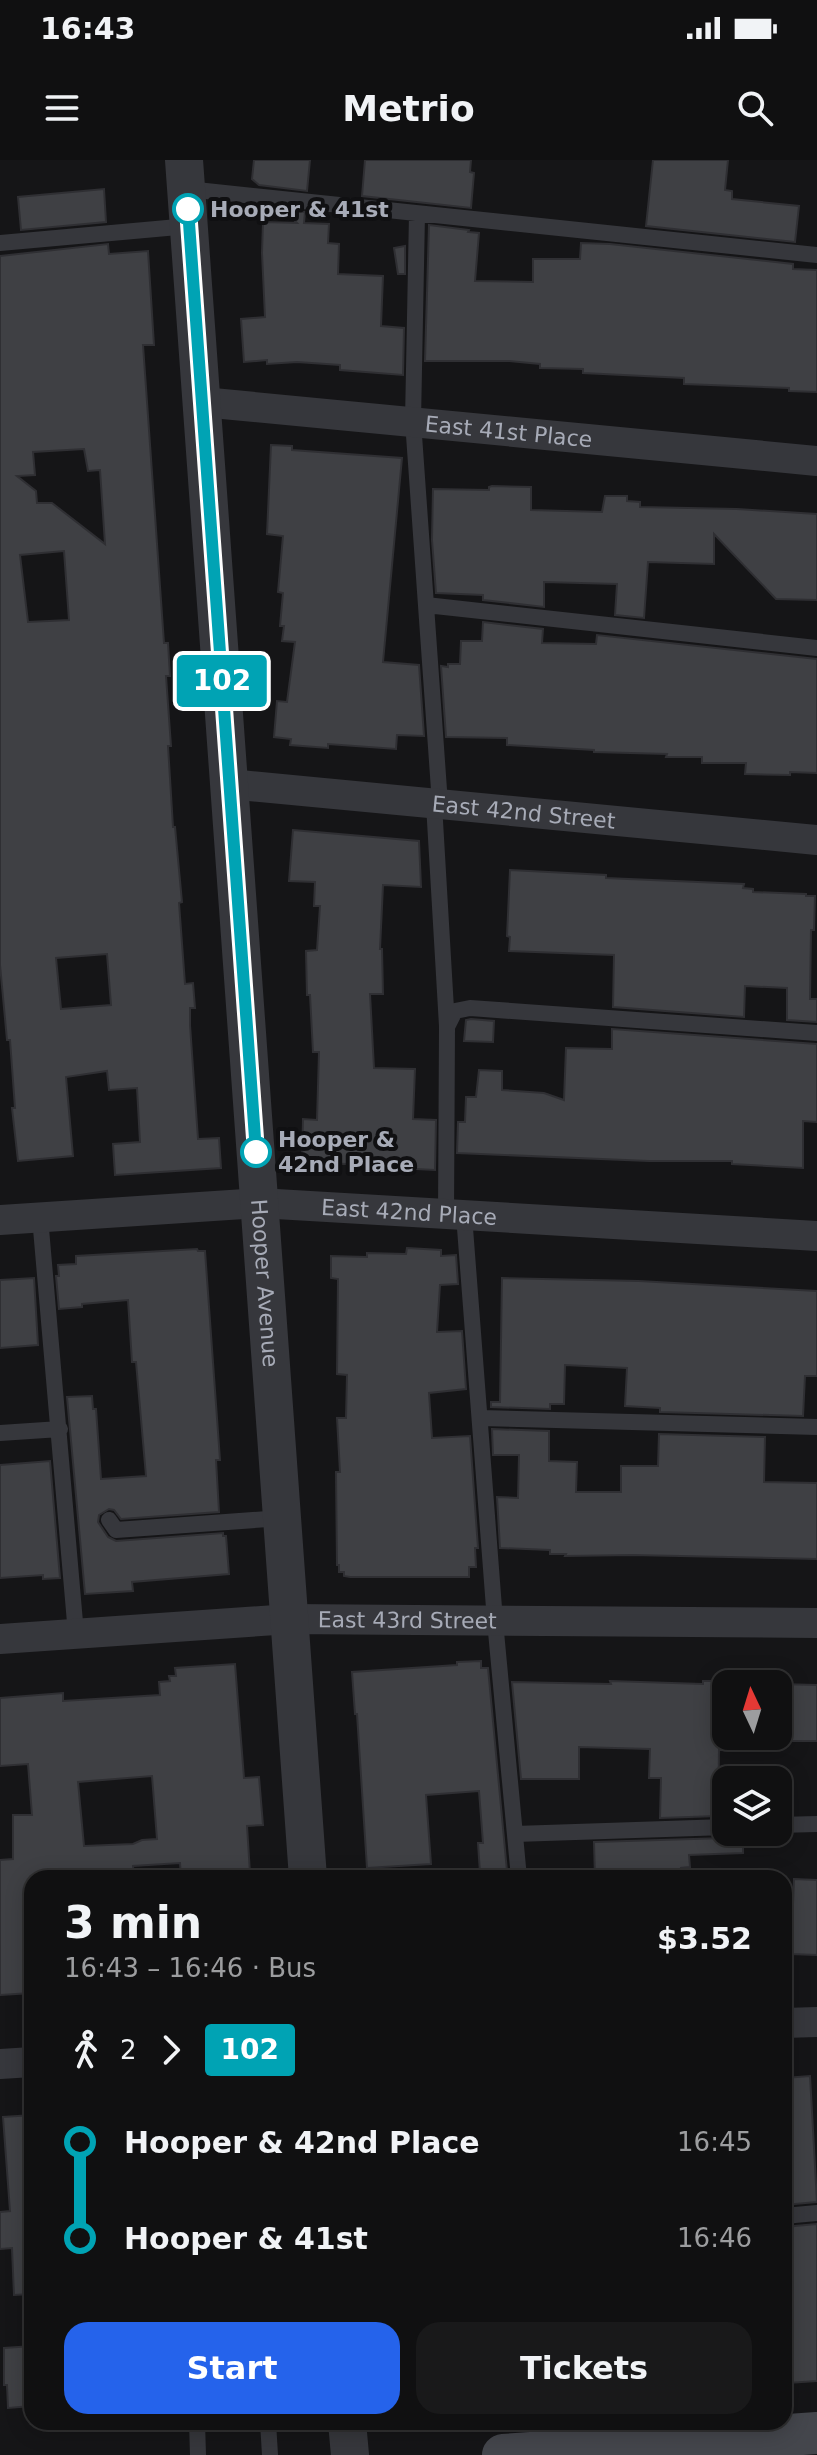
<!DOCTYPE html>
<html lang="en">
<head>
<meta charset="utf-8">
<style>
	body { margin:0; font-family:"DejaVu Sans",sans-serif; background:#19191a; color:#f1f3f6; height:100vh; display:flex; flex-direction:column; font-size:30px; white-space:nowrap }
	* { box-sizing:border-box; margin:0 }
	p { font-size:26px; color:#9c9d9f }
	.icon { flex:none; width:44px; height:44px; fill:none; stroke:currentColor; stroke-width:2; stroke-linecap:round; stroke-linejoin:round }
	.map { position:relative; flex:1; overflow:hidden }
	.side { position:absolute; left:24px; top:1710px; width:768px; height:560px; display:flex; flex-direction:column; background:#101011; border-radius:24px; box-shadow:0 4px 20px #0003,0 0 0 2px #303031 }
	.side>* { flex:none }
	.badge { padding:0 16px; border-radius:6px; font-size:28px; line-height:52px }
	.needle { width:52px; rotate:356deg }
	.buttons { position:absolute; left:712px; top:1510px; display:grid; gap:16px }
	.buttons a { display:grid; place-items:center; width:80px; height:80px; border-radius:16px; background:#101011; box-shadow:0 4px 20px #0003,0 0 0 2px #303031; font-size:40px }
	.map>.badge { position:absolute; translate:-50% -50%; box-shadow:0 0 0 4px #fff }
	.legs { display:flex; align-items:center; gap:12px; height:88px; padding:0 40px; font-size:26px }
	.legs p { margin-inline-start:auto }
	.headline { display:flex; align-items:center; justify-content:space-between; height:136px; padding:0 40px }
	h1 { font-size:44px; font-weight:800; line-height:60px }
	.cta { display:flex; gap:16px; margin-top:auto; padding:16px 40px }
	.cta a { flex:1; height:92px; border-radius:24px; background:#2563eb; color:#fff; font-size:32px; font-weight:800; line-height:92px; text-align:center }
	.cta a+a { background:#19191a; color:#f1f3f6 }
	ul { padding:0 40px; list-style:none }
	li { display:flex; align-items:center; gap:28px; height:96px; font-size:30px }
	li i { display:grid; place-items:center; width:12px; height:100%; margin:0 10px; background:currentColor }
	li i::after { content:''; width:20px; height:20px; margin:-10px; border:6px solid; border-radius:50%; background:#101011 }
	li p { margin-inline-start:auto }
	li:first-child i { background:linear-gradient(#0000 50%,currentColor 0) }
	li:last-child i { background:linear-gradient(currentColor 50%,#0000 0) }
	.status { display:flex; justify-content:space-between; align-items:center; height:56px; padding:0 40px; background:#101011; direction:ltr }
	.status svg { height:22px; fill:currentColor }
	header { display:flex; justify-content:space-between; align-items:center; height:104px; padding:0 40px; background:#101011; font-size:36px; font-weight:800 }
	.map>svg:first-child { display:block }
	.building { fill:#3f4044; stroke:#2f2f33; stroke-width:2; fill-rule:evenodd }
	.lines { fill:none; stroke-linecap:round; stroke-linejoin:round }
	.service { stroke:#36373c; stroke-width:16 }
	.minor { stroke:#36373c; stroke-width:30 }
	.tertiary { stroke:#36373c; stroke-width:38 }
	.secondary { stroke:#44464c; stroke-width:42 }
	.line-1-casing { stroke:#fff; stroke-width:18 }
	.line-1 { stroke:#00a3b4; stroke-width:12 }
	.stop-1-dot { fill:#fff; stroke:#00a3b4; stroke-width:4 }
	.labels { text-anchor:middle; stroke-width:8; stroke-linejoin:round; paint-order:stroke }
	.stop-label { font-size:22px; font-weight:bold; fill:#a7abb7; stroke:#101012; text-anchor:start }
	.street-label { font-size:22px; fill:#a7abb7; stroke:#101012 }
</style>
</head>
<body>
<div class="status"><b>16:43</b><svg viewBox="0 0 49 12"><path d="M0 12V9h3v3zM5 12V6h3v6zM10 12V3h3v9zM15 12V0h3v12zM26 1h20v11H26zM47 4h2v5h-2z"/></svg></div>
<header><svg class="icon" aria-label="menu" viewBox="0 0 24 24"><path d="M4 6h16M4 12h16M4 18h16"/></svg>Metrio<svg class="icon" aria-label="search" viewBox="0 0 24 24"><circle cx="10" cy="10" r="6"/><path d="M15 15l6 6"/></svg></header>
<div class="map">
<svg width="817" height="2295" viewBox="0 0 817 2295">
	<rect width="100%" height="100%" fill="#151517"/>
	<!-- building -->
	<path class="building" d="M254,0h56l-3,31 -48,-6 -7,-6z
		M365,0h106l-1,12 4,1 -3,35 -109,-12z
		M653,0h75l-3,30 7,1v8l67,7 -4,36 -149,-16z
		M104,29l2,33 -85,8 -3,-33z
		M284,50l21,2 -1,11 25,1 -1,19 11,1 -1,30 45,2 -2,50 23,2 -1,47 -63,-5v-5l-43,-3 -30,2v-4l-23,2 -3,-43 24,-2 -3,-64 1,-31 34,1z
		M429,65l40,5 -1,2 11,1 -4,48 58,1v-23h47l1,-16 29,1 183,20v5l24,1v122l-28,-1v-3l-105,-4v-6l-101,-5v-4l-43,-1v-4l-31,-3h-84z
		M108,84l1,10 39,-3 6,94h-11l21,298h4l2,33h-4l5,70h-3l5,81h2l7,75 -3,1 6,81 8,-1 2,25h-5v17l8,114 21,-1 2,30 -106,7 -2,-31 27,-2 -3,-54 -28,2 -2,-19 -41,6 7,79 -55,5 -6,-53h3l-5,-68h-3l-7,-75v-709zM84,289l4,22 12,-1 5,74 -53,-41h-15l-1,-12 -19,-15 18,-1 -2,-23zM64,391l5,69 -41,2 -8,-67zM107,794l4,51 -50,4 -5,-51z
		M405,86v28h-7l-4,-26z
		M271,285l21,1v4l110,8 -19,204 36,3 5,71 -27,-1 -1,14 -68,-5v4l-38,-3 1,-6 -17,-2 3,-36 10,1 8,-60 -13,-1 2,-15h-4l3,-33 -5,-1 5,-56 -16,-2z
		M492,326l39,1v23l71,2 3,-16h22v5l13,1v5l97,2 80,5v86l-41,-1 -62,-65v30l-66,-2 -4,56 -29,-3 2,-31 -73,-2v25l-61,-7v-5l-47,-2 -4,-53 1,-51 56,1v-3z
		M483,462l60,7 -1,14 54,1 1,-9 220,24v114l-27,-1v3l-45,-1 1,-11h-44v-6h-36l1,-3 -73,-2v-2l-87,-5v-7l-61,-1 -5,-71 7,1v-3h12l1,-23h21z
		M293,670l126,11 2,46 -38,-2 -3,64h2l1,45h-13l4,74 41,1 -2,50 23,1 -1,50 -39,-2v-3l-94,-2 1,-44 14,1 2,-68h-6l-3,-57h-3l-1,-44 11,-1 3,-44h-6l1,-24 -26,-1z
		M510,710l96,5v3l138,6 -1,4 10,1v3l53,2v2h9l-1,34h-3l-1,69h7v23l-30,-2v-32l-42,-2 -1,31 -131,-10 1,-52 -105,-4 1,-14 -3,-1z
		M471,859l23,2 -1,21 -29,-1 2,-21z
		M612,869l205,15v78l-14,-1v47l-71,-4v-3h-83l-192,-8 1,-31h7l1,-25h10l3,-27 23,1v19l42,3 20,7 2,-52 46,1z
		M407,1088l34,2v6l15,-1 2,29 -18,1 -3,47 25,-1 4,58 -37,4 3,45 38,-2 8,112h-3l1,19h-7v10h-119l-6,-1v-4h-5v-7h-2l-1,-93h4l-3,-54h9l1,-43 -10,-1 1,-95 -7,-1v-22l36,1v-4l39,1z
		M197,1089l1,2h7l15,209h-4l3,52 -98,7 -7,-9 -5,-1 -10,6 -1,7 10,15 8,4 107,-8v3h3l3,38 -97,8 1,9 -48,3 -18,-197 25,-1 1,13h3l5,70 45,-3 -10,-114h-4l-4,-62 -46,4v3l-23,2 -3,-33h3l-1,-11 18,-1v-8z
		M34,1118l4,67 -38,3v-68z
		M502,1118l137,3 178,10v85h-12l-2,40 -143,-4v-4l-35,-2 2,-38 -62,-3 -1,39h-14v5l-59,-2v-5h9z
		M492,1269l57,2v30l28,1 -1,30h45v-26h37l1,-32 106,3 -1,45 53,1v76l-185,-4 -67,1 1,-2h-16v-4l-50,-2 -3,-51 21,1 1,-43h-26z
		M50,1301l10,117 -17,1v-4l-43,3v-113z
		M481,1501v7h7l19,203 -27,2 -2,-30h5l-4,-52 -53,4 5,69 -64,4 -10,-154h-2l-3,-42 105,-7v-3z
		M235,1504l9,114 15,-1 4,48 -16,1 3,47 -69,4 -1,-14 -47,3 1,11 -102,1v115l-32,2v-135l13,-1v-44h19l-4,-51 -28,2v-68l63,-5v8l97,-6 -1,-13 11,-1 -1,-5h7l-1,-8zM152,1616l5,63 -15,1 -9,4 -49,2 -6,-64z
		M610,1521l93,3v-3h23v69h-7l-1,66 -58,2 1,-40h-12l1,-29 -71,-2v32h-58l-9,-97 99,2z
		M778,1524l39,1v56h-39z
		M736,1672h7v21l-54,2 1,12 -9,1 1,10h-87l-1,-36 132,-4z
		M794,1719l23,1v75l-26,-1z
		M810,1916l7,126 -33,3v-22h3l-3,-105z
		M32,1955v179l-18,1 -2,-47 -12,1v-37l10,-1 -7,-94z
		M817,2064v157l-29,2 -4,-66v-90z
		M32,2186v60l-24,2 -1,-23h-3v-37z"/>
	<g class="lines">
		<!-- service -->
		<path class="service" d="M187,29l630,66
			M417,54l-4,207 27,383
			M0,83l189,-17
			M426,445l391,43
			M434,644l13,222
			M446,1055l1,-188 8,-16 15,-3 347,25
			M464,1055l31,406 24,257
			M40,1057l36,417
			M480,1258l337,9
			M0,1273l60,-4
			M109,1360l7,10 166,-12
			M778,1665l39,-1
			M515,1674l211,-7
			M784,2056l33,-3
			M197,2262l1,33
			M268,2262l2,33"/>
		<!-- minor -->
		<g class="minor">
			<path id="s1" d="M202,242l615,59"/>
			<path id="s2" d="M229,624l588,56"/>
			<path id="s3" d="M0,1060l259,-17 558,33"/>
			<path id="s4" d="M0,1479l290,-20 527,4"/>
			<path d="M784,1863l33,-1"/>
			<path d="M0,1904l32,-2"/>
		</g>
		<!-- tertiary -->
		<g class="tertiary">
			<path id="s5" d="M184,0l124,1718"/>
			<path d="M347,2262l3,33"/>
		</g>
		<!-- secondary -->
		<path class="secondary" d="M503,2295l314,-22"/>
	</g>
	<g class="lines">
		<!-- line-1 casing -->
		<g class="line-1-casing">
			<path id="line-1" d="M188,49l68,943"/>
		</g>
		<!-- line-1 -->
		<use href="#line-1" class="line-1"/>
	</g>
	<!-- markers -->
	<g class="stop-1-dot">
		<circle cx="188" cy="49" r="14"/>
		<circle cx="256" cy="992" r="14"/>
	</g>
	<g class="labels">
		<!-- stop labels -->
		<g class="stop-label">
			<text x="210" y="57">Hooper &amp; 41st</text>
			<text x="278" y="987">Hooper &amp;<tspan x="278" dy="25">42nd Place</tspan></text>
		</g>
		<!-- street labels -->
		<g class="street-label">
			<text dy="8" stroke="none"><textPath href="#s1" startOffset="308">East 41st Place</textPath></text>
			<text dy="8" stroke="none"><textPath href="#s2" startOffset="296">East 42nd Street</textPath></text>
			<text dy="8" stroke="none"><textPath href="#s3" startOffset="410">East 42nd Place</textPath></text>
			<text dy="8" stroke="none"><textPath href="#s5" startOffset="1126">Hooper Avenue</textPath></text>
			<text dy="8" stroke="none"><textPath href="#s4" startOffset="408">East 43rd Street</textPath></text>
		</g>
	</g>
</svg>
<div class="buttons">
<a><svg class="needle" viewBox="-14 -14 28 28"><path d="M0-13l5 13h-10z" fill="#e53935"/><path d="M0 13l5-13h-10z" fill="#9c9d9f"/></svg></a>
<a><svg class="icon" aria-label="layers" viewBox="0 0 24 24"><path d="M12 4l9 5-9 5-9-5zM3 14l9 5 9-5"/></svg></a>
</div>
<b class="badge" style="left:222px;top:521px;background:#00a3b4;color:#fff">102</b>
<section class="side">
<div class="headline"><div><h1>3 min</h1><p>16:43 – 16:46 · Bus</p></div><b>$3.52</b></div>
<div class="legs"><svg class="icon" aria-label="walk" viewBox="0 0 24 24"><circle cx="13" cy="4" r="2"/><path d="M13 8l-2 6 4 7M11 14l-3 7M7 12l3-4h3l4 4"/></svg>2<svg class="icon" aria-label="forward" viewBox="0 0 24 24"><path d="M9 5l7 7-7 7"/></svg><b class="badge" style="background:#00a3b4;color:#fff">102</b></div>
<ul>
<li><i style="color:#00a3b4"></i><b>Hooper &amp; 42nd Place</b><p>16:45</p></li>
<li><i style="color:#00a3b4"></i><b>Hooper &amp; 41st</b><p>16:46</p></li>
</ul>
<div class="cta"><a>Start</a><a>Tickets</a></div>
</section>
</div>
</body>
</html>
